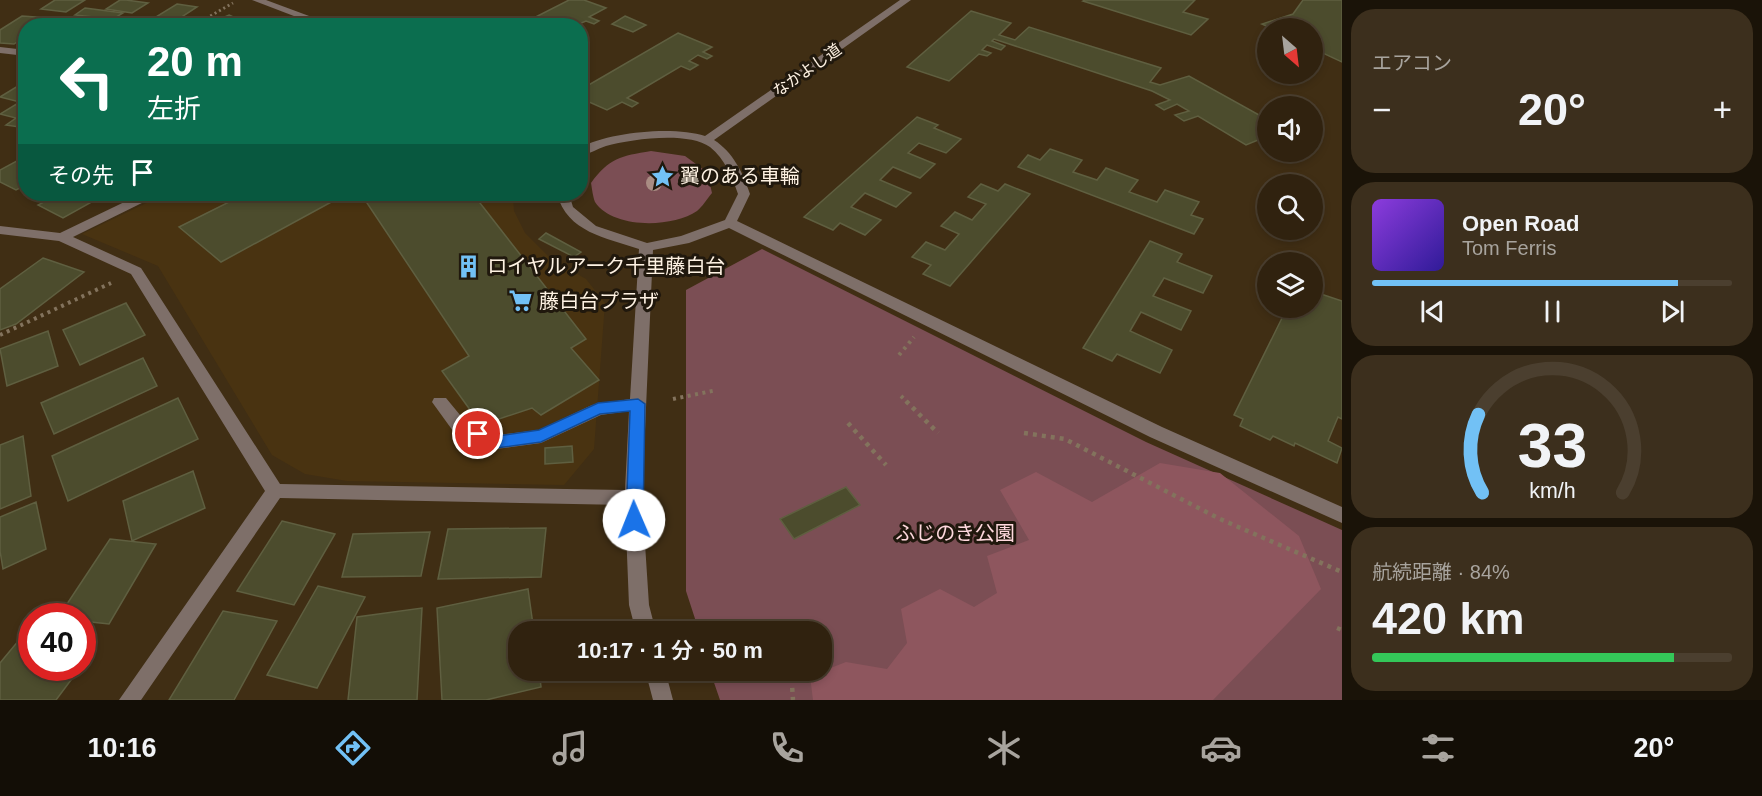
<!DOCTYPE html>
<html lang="ja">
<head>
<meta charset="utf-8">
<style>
	:root { --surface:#30220f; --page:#3c2f1d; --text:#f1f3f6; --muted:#a8a49e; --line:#4b3f2f; --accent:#72c1f5 }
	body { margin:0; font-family:Arial,"Noto Sans JP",sans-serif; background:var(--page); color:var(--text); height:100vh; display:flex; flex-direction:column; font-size:22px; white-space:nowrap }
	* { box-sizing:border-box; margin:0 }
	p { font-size:20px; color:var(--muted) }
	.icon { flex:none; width:33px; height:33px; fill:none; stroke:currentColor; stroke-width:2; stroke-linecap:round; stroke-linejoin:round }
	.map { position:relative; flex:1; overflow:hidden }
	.side { display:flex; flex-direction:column; gap:9px; padding:9px; background:#1a1308; width:420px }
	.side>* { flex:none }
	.banner { position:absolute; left:18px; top:18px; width:570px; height:183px; border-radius:24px; box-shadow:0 3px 9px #0003,0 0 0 2px var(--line); background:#0b6e4f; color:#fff; overflow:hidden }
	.needle { width:39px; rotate:152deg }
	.tools { position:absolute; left:1257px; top:18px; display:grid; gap:12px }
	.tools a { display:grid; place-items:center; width:66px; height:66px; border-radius:50%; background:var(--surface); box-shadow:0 3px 9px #0003,0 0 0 2px var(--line); font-size:30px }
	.speed { position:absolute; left:18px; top:603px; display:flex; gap:12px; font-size:30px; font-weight:700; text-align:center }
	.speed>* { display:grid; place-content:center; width:78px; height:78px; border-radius:50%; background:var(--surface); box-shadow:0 3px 9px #0003,0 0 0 2px var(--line); line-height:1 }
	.speed .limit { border:9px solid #d22; background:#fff; color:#111 }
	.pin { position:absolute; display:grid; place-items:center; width:51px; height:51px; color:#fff; margin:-26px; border:3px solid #fff; border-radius:50%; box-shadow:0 2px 6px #0007 }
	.me { position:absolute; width:66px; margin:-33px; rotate:359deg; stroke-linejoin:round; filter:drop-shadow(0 0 4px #0008) }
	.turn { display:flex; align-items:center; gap:21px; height:126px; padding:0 30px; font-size:27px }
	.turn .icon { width:78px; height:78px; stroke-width:2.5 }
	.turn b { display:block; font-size:42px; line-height:51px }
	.then { display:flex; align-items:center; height:57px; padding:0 30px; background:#0003; gap:12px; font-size:22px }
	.big { font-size:45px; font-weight:600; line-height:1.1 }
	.side .tile { flex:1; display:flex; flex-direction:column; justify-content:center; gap:9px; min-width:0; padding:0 21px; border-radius:24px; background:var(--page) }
	.side .dial { align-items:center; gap:0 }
	.dial svg { height:156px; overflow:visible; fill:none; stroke:var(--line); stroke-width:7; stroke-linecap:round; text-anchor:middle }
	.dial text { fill:var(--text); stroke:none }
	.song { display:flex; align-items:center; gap:18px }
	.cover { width:72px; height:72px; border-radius:9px; background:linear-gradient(135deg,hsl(270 70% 55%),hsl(250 70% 35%)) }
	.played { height:6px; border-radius:3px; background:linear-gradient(90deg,var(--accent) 85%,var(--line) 85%) }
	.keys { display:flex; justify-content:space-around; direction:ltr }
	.heat { display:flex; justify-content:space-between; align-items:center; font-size:33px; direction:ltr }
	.charge { height:9px; border-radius:4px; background:linear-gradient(90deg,#34c759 84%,var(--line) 0) }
	.trip { position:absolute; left:508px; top:621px; width:324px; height:60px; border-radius:24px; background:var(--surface); box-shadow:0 3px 9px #0003,0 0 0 2px var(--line); font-weight:600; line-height:60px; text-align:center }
	.tab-bar { display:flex; height:96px; justify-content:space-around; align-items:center; background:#130e06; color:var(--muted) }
	.tab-bar .icon { width:42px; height:42px }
	.tab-bar .on { color:var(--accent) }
	.tab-bar b { font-size:27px; color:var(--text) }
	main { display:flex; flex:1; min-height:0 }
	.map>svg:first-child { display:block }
	.built { fill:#493311 }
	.green { fill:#7b4e54 }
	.forest { fill:#8e565e }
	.building { fill:#4c4c2d; stroke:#5f5f40; stroke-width:1.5 }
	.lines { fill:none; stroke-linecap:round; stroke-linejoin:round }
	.path-far2 { stroke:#83735d; stroke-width:3; stroke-dasharray:2 3; stroke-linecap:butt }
	.path-far1 { stroke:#83735d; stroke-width:4; stroke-dasharray:3 4.5; stroke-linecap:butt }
	.path { stroke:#83735d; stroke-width:4.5; stroke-dasharray:4 5; stroke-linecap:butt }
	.minor { fill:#7e6f69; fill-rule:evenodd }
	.tree { fill:#a98c83 }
	.route { fill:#1a73e8; stroke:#114b97; stroke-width:1.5 }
	.labels { text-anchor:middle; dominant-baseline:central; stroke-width:6; stroke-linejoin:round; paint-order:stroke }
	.far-street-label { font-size:16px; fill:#fef2e3; stroke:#20180d }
	.poi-label { font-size:20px; fill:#fef2e3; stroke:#20180d; text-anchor:start }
	.park-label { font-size:20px; fill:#ffd9de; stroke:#20180d }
</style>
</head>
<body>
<main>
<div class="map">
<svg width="1342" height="700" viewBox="0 0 1342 700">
	<rect width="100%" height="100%" fill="#402e14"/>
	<path class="built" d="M165,194H513L514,211L525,233L551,259L586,279L605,303L594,449L564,485L347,481L305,474L272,455L158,266L82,234Z"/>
	<g class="green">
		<path d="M651,151L685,156L707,172L712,193C707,199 702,207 697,211C672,228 613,229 595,202C593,197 592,189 591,183C609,158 621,156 651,151Z"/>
		<path d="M762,249L1146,442L1342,530V700H720L710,671L822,670V632L699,631L686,591V290Z"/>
	</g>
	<path class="forest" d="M1160,463L1220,473L1299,536L1321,589L1213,700H813L810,676L846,662L887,669L907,643L901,609L940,589L974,607L997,593L987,556L1029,540L1000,490L1036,472L1092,502Z"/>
	<g class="building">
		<path d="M55,0H85L66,12L41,9Z"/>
		<path d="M120,0H126L148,3L132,13L106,9Z"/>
		<path d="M569,0H584L606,8L589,17L599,21L594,24L586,21L574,26H518Z"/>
		<path d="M1085,0H1195L1183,12L1208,19L1191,35L1083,1Z"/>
		<path d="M1303,0H1342V62L1312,48V28H1271L1262,24L1293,14Z"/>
		<path d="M177,4L197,7L168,26L146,23Z"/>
		<path d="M85,8L123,13L113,19L75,15Z"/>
		<path d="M971,11L1011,23L999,35L1015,40L1029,27L1161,68L1150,82L1160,85L1189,76L1268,120V136L1246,145L1198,116L1184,121L1175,115L1189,111L1177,104L1164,110L1156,105L1170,100L1152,91L994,39L992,41L1005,46L1001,50L987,45L982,50L991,53L987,56L979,54L949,81L907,67Z"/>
		<path d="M229,15L250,25L204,26Z"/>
		<path d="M22,16L51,18L41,26H26V36L14,44L0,43V30Z"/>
		<path d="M625,16L646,25L633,32L612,24Z"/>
		<path d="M678,33L712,47L703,52L712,56L707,59L698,55L689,61L698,65L690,70L681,66L627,98L638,103L632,107L622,102L607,110L580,98V90Z"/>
		<path d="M26,81V128L6,125L16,118L0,114L20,102L0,97Z"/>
		<path d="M917,117L938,125L934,128L961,139L946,153L919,143L908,153L935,164L920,178L893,167L880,180L911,193L896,207L865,193L851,207L881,220L865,235L840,223L833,230L804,217Z"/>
		<path d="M1050,149L1082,160L1073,172L1097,180L1106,168L1138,180L1129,192L1157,202L1165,190L1199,202L1191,215L1203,219L1194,234L1018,167L1028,155L1040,160Z"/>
		<path d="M26,156V185L16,190L0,182V170Z"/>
		<path d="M981,184L998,191L1005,184L1030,194L950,286L923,274L931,265L912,257L926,242L945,250L959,234L941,226L955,212L972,220L986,204L968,197Z"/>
		<path d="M59,194H106L63,218L38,205Z"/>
		<path d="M245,194H346L221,262L179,227Z"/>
		<path d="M361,194H473L586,339L571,348L599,380L541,415L532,408L481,425L442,371L469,356Z"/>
		<path d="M546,233L581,252L574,257L539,239Z"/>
		<path d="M1150,241L1182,254L1177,262L1212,276L1203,293L1164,278L1153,296L1191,311L1181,330L1141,312L1130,331L1172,350L1160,373L1117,354L1112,361L1083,348Z"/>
		<path d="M43,258L84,272L16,324L0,330V289Z"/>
		<path d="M1312,291L1342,301V419L1338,417L1328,441L1342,448L1337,463L1295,443L1294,446L1273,436L1270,440L1240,426L1243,419L1234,415L1287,308H1312Z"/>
		<path d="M126,303L145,335L80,365L63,330Z"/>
		<path d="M48,331L58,366L7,386L0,349Z"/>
		<path d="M143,358L157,386L54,434L41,403Z"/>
		<path d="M178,398L198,439L68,501L52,456Z"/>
		<path d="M23,436L31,496L0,509V445Z"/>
		<path d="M572,446L573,462L545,464V448Z"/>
		<path d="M193,471L205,508L132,541L123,501Z"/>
		<path d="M846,487L860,505L794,539L780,519Z"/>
		<path d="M36,502L46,549L3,569L0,551V517Z"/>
		<path d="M282,521L335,534L294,605L237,591Z"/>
		<path d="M546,528L541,577L438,579L448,529Z"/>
		<path d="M430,532L421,576L342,577L353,534Z"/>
		<path d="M110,539L156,544L109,624L82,621V616H59Z"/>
		<path d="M318,586L365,597L317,688L267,675Z"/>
		<path d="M528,589L534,632H519V670H539L541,687L486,700H442L437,608Z"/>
		<path d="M422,608L417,700H348L357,617Z"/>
		<path d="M223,611L277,621L234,700H169Z"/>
		<path d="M19,640L32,644V668H80L56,700H0V663Z"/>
	</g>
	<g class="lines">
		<path class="path-far2" d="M193,26L233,3"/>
		<g class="path-far1">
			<path d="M0,335L111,283"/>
			<path d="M899,355L914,337"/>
			<path d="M901,396L908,403"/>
			<path d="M673,399L717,390"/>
		</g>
		<g class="path">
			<path d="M906,401L938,433"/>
			<path d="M848,423L886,465"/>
			<path d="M1024,433L1065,439L1220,519L1342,572"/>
			<path d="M1337,628L1342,630"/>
			<path d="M791,670L793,700"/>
		</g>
		<g class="minor">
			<path d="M252,0H266L336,26H320Z"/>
			<path d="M900,0H911L714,140C733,152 743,173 750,194L737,221L1162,427L1342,507V523L1150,437L729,228L689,243L653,250L642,498L649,605L656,632H636L629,605L625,505L280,498L141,700H119L265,491L131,274L59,241L0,234V226L60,233L141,194H156L154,197L73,237L141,268L280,484L625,490L629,411L601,415L541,443L496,449L453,431L432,402L434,398H446L465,421L497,435L539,430L592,405L630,399L639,249C606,238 567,232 557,194H569L573,207L596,226L647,243L681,236L725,220L738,194C732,177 725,159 710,147C688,131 631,139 606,146C597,149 589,154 580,156V148C609,132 673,126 705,136Z"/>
			<path d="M0,47L26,50V56L0,53Z"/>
			<path d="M645,670H665L673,700H653Z"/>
		</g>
	</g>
	<circle class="tree" cx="654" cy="183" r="8"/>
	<path class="route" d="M638,399L645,404L643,520L640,525H629L626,520L630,411L600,414L541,442L496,448L472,438L470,434L478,428L497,436L539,430L598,403Z"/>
	<defs>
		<symbol id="sight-bare" viewBox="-9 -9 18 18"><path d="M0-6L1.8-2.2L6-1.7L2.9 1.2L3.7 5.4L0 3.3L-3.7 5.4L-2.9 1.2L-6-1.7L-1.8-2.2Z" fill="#72c1f5" stroke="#20180d" stroke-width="2.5" paint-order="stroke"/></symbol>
		<symbol id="building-bare" viewBox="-9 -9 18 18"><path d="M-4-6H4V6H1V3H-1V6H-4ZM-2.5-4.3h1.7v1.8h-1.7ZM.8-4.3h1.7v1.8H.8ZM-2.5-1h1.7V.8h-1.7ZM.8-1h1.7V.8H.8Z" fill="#72c1f5" stroke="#20180d" stroke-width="2.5" paint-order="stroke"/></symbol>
		<symbol id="supermarket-bare" viewBox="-9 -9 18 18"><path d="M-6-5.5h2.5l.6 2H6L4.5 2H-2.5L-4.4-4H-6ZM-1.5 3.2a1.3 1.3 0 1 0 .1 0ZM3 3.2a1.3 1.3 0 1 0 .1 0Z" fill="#72c1f5" stroke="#20180d" stroke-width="2.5" paint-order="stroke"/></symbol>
	</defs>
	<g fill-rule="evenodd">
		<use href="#sight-bare" x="646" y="160" width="33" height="33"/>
		<use href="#building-bare" x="452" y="250" width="33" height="33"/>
		<use href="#supermarket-bare" x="504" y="284" width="33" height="33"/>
	</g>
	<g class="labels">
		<g class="far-street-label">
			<text transform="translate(807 70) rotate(-35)">なかよし道</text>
		</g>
		<g class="poi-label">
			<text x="680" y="176">翼のある車輪</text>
			<text x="487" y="266">ロイヤルアーク千里藤白台</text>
			<text x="539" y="301">藤白台プラザ</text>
		</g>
		<g class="park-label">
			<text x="955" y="533">ふじのき公園</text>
		</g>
	</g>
</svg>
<div class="tools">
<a><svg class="needle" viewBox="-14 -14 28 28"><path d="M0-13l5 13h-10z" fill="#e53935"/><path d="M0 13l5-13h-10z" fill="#a8a49e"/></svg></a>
<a><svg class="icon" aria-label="sound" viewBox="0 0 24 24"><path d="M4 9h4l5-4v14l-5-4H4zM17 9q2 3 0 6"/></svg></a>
<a><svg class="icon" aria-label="search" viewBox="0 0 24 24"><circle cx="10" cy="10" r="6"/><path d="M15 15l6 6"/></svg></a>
<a><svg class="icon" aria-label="layers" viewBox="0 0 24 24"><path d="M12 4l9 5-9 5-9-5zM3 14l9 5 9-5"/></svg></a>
</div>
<div class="speed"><div class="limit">40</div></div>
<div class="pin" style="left:478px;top:434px;background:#d93025"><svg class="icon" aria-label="arrive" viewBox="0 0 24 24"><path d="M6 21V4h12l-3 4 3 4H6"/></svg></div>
<svg class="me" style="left:634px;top:520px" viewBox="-20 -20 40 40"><circle r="19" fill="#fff"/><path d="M0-13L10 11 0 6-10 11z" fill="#1a73e8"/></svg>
<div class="trip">10:17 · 1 分 · 50 m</div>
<div class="banner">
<div class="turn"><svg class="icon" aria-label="left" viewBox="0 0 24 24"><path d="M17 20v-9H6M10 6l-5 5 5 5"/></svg><div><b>20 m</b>左折</div></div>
<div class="then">その先<svg class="icon" aria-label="arrive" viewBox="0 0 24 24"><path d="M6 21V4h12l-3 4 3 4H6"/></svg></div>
</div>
</div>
<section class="side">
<div class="tile"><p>エアコン</p>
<div class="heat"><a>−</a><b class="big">20°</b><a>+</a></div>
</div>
<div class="tile">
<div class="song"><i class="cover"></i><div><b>Open Road</b><p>Tom Ferris</p></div></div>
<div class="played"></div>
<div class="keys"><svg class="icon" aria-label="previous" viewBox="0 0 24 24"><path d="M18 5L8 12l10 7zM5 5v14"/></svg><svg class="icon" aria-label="pause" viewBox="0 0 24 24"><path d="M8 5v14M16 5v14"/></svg><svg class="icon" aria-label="next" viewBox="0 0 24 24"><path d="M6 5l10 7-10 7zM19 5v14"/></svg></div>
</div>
<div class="tile dial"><svg viewBox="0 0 100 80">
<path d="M14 69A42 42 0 1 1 86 69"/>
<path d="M14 69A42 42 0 0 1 12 29" stroke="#72c1f5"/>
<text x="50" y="56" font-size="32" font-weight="700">33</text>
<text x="50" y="72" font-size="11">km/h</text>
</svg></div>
<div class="tile"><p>航続距離 · 84%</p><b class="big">420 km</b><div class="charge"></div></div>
</section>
</main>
<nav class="tab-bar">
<b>10:16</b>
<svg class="icon on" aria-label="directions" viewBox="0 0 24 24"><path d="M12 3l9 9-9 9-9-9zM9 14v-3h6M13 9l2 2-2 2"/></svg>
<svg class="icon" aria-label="music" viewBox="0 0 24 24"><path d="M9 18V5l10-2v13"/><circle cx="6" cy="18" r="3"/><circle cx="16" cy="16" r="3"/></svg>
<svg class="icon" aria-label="phone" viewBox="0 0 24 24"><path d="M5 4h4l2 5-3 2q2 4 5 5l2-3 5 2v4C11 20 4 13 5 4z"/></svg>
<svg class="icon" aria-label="climate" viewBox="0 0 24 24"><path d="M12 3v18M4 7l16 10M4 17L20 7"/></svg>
<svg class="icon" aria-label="car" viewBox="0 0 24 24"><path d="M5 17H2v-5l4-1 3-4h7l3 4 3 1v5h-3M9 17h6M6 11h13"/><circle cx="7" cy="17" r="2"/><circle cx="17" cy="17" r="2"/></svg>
<svg class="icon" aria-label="filters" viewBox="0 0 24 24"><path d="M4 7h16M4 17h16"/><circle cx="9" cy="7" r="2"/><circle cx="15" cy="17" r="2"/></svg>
<b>20°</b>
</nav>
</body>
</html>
